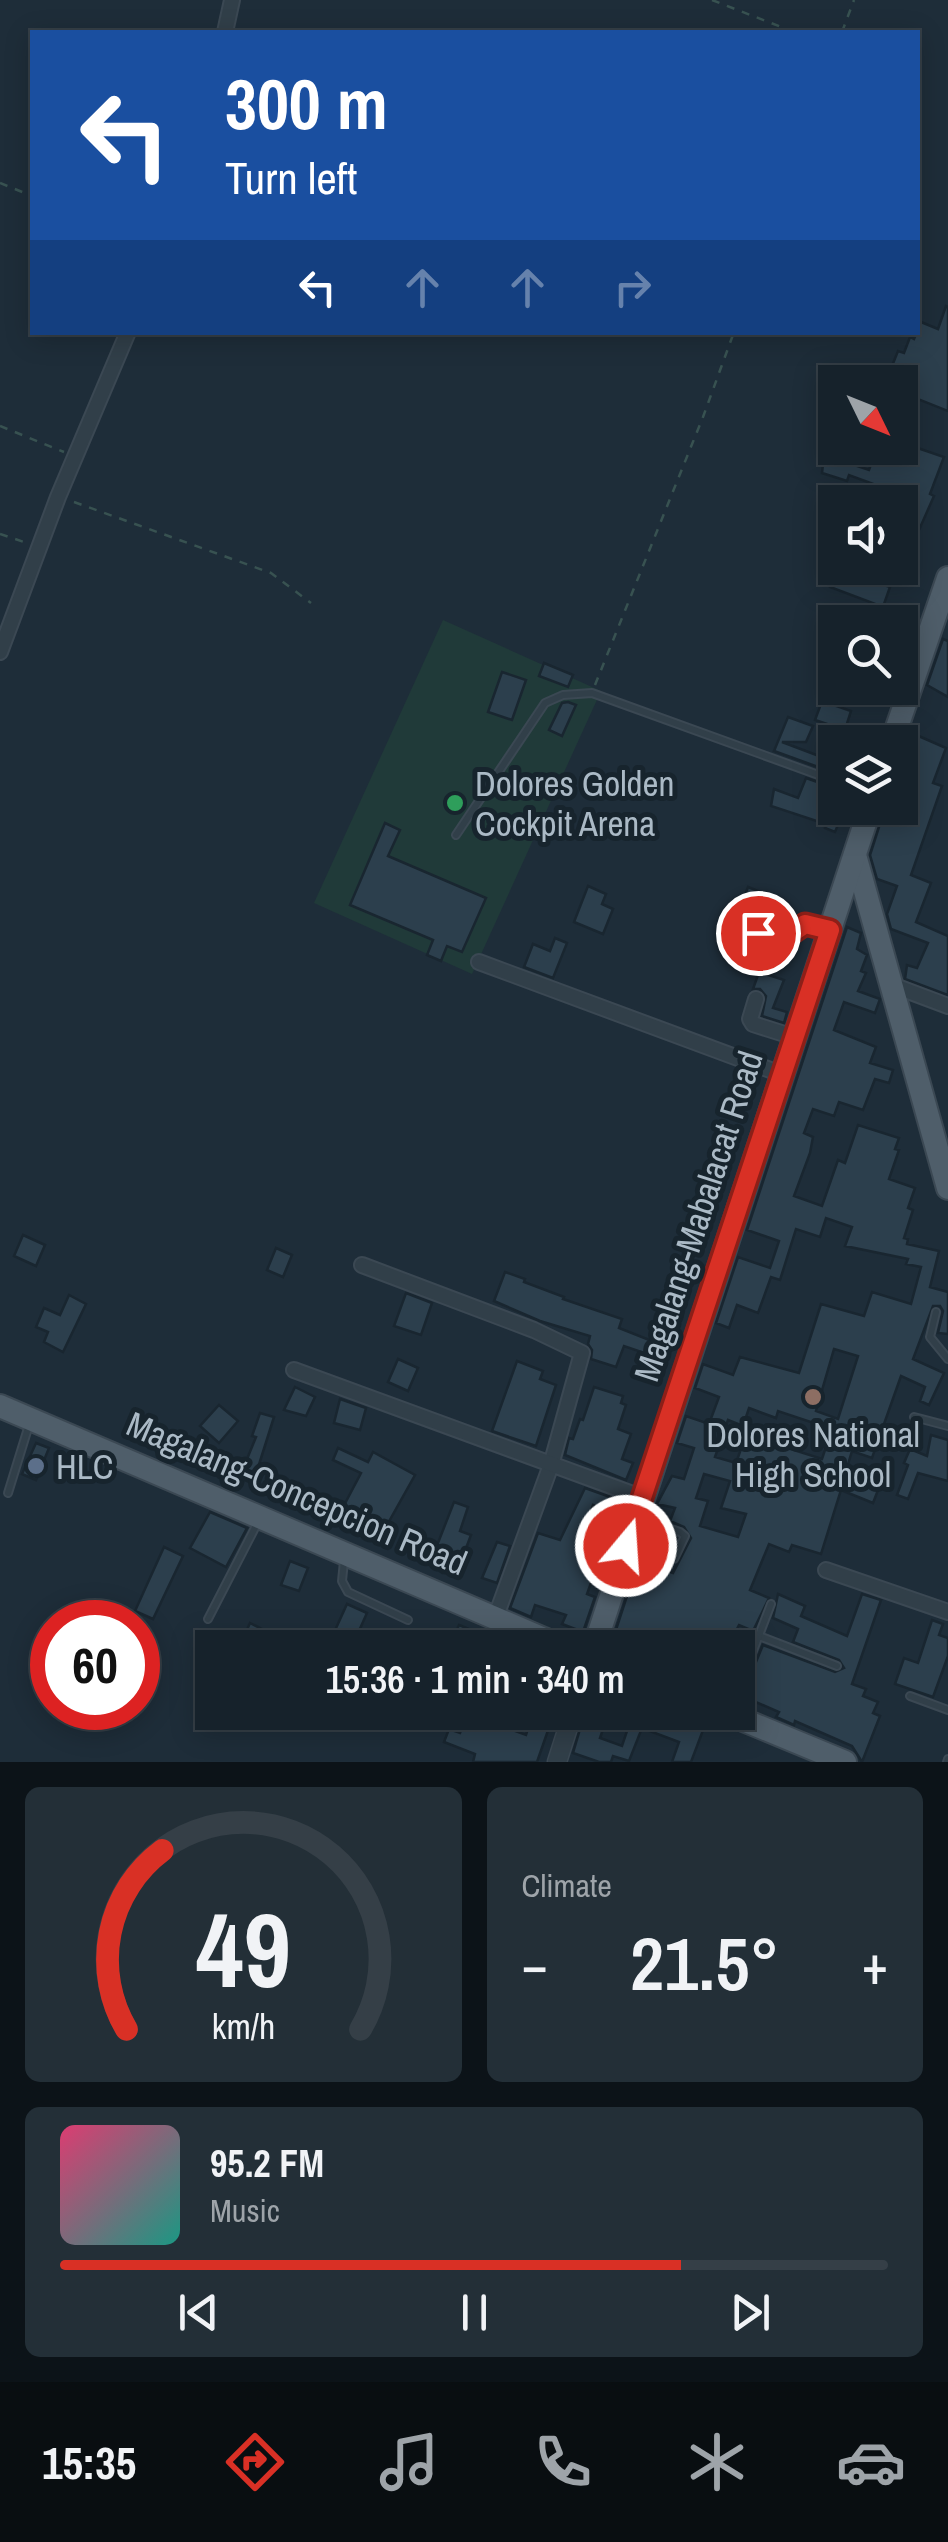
<!DOCTYPE html>
<html lang="en">
<head>
<meta charset="utf-8">
<style>
	:root { --surface:#16222b; --page:#232f37; --text:#f1f3f6; --muted:#9ea4a9; --line:#353f47; --accent:#d93025 }
	body { margin:0; font-family:"Archivo Narrow",sans-serif; background:var(--page); color:var(--text); height:100vh; display:flex; flex-direction:column; font-size:38px; white-space:nowrap }
	* { box-sizing:border-box; margin:0 }
	p { font-size:32px; color:var(--muted) }
	.icon { flex:none; width:55px; height:55px; fill:none; stroke:currentColor; stroke-width:2; stroke-linecap:round; stroke-linejoin:round }
	.map { position:relative; height:1762px; overflow:hidden }
	.drawer { display:flex; flex-direction:column; gap:25px; padding:25px; background:#0c1318; flex:1 }
	.drawer>* { flex:none }
	.hud { position:absolute; left:30px; top:30px; width:890px; height:305px; border-radius:0px; box-shadow:0 5px 25px #0003,0 0 0 2px var(--line); background:#1a4fa0; color:#fff; overflow:hidden }
	.needle { width:65px; rotate:133deg }
	.controls { position:absolute; left:818px; top:365px; display:grid; gap:20px }
	.controls a { display:grid; place-items:center; width:100px; height:100px; border-radius:0px; background:var(--surface); box-shadow:0 5px 25px #0003,0 0 0 2px var(--line); font-size:50px }
	.speed { position:absolute; left:30px; top:1600px; display:flex; gap:20px; font-size:50px; font-weight:700; text-align:center }
	.speed>* { display:grid; place-content:center; width:130px; height:130px; border-radius:50%; background:var(--surface); box-shadow:0 5px 25px #0003,0 0 0 2px var(--line); line-height:1 }
	.speed .limit { border:15px solid #d22; background:#fff; color:#111 }
	.pin { position:absolute; display:grid; place-items:center; width:85px; height:85px; color:#fff; margin:-42px; border:5px solid #fff; border-radius:50%; box-shadow:0 2px 10px #0007 }
	.me { position:absolute; width:110px; margin:-55px; rotate:18deg; stroke-linejoin:round; filter:drop-shadow(0 0 8px #0008) }
	.turn { display:flex; align-items:center; gap:35px; height:210px; padding:0 30px; font-size:45px }
	.turn .icon { width:130px; height:130px; stroke-width:2.5 }
	.turn b { display:block; font-size:70px; line-height:85px }
	.lanes { display:flex; align-items:center; height:95px; padding:0 30px; background:#0003; justify-content:center; gap:50px; direction:ltr }
	.lanes .off { opacity:.35 }
	.big { font-size:75px; font-weight:600; line-height:1.1 }
	.drawer .widget { flex:1; display:flex; flex-direction:column; justify-content:center; gap:15px; min-width:0; padding:0 35px; border-radius:15px; background:var(--page) }
	.drawer .dial { align-items:center; gap:0 }
	.dial svg { height:260px; overflow:visible; fill:none; stroke:var(--line); stroke-width:7; stroke-linecap:round; text-anchor:middle }
	.dial text { fill:var(--text); stroke:none }
	.song { display:flex; align-items:center; gap:30px }
	.cover { width:120px; height:120px; border-radius:15px; background:linear-gradient(135deg,hsl(340 70% 55%),hsl(170 70% 35%)) }
	.played { height:10px; border-radius:5px; background:linear-gradient(90deg,var(--accent) 75%,var(--line) 75%) }
	.keys { display:flex; justify-content:space-around; direction:ltr }
	.heat { display:flex; justify-content:space-between; align-items:center; font-size:55px; direction:ltr }
	.drawer .tiles { flex:1; display:grid; gap:25px; grid-template-columns:1fr 1fr }
	.widget:last-child { grid-column:span 2 }
	.trip { position:absolute; left:195px; top:1630px; width:560px; height:100px; border-radius:0px; background:var(--surface); box-shadow:0 5px 25px #0003,0 0 0 2px var(--line); font-weight:600; line-height:100px; text-align:center }
	.menu { display:flex; height:160px; justify-content:space-around; align-items:center; background:#090e11; color:var(--muted) }
	.menu .icon { width:70px; height:70px }
	.menu .selected { color:var(--accent) }
	.menu b { font-size:45px; color:var(--text) }
	.map>svg:first-child { display:block }
	.green { fill:#203a39 }
	.building { fill:#2c3f4d; stroke:#192630; stroke-width:2.5; fill-rule:evenodd }
	.lines { fill:none; stroke-linecap:round; stroke-linejoin:round }
	.service-casing { stroke:#3b4853; stroke-width:10 }
	.minor-casing { stroke:#3b4853; stroke-width:18 }
	.tertiary-casing { stroke:#3b4853; stroke-width:21 }
	.primary-casing { stroke:#3b4853; stroke-width:26 }
	.path { stroke:#385251; stroke-width:2.5; stroke-dasharray:8 8; stroke-linecap:butt }
	.service { stroke:#313f49; stroke-width:6 }
	.minor { stroke:#313f49; stroke-width:14 }
	.tertiary { stroke:#313f49; stroke-width:18 }
	.primary { stroke:#4f5e6a; stroke-width:22 }
	.route-casing { stroke:#8d1f18; stroke-width:25 }
	.route { stroke:#d93025; stroke-width:18 }
	.leisure-dot { fill:#2e9e5b; stroke:#17242d; stroke-width:4 }
	.education-dot { fill:#8d6e63; stroke:#17242d; stroke-width:4 }
	.service-dot { fill:#5c6f8a; stroke:#17242d; stroke-width:4 }
	.labels { text-anchor:middle; dominant-baseline:central; stroke-width:10; stroke-linejoin:round; paint-order:stroke }
	.poi-label { font-size:35px; fill:#abbac6; stroke:#17242d; text-anchor:start }
	.street-label { font-size:35px; fill:#abbac6; stroke:#17242d }
</style>
</head>
<body>
<div class="map">
<svg width="948" height="1762" viewBox="0 0 948 1762">
	<rect width="100%" height="100%" fill="#1e2d39"/>
	<path class="green" d="M443,620L601,691L472,974L314,903Z"/>
	<g class="building">
		<path d="M946,306L948,307V411L900,392V382H896L900,369L892,366L898,351L904,353L910,337L914,339L921,322L938,329Z"/>
		<path d="M900,442L944,457L930,494L934,496L919,530L900,523V502H869L876,485L849,475L847,481L822,473L824,455L869,470L877,448H900Z"/>
		<path d="M835,568H859L878,574L875,582L890,587L883,607L830,587Z"/>
		<path d="M943,639L948,641V697L927,685Z"/>
		<path d="M544,663L573,675L568,687L539,676Z"/>
		<path d="M502,672L526,680L512,720L488,712Z"/>
		<path d="M822,701L851,711L845,730L815,720Z"/>
		<path d="M568,702L576,705L562,736L549,730L562,703Z"/>
		<path d="M788,717L813,726L806,742H782L835,762L832,772L774,751Z"/>
		<path d="M914,734L946,748L933,783L942,786L911,875L931,883L916,922L948,936V995L905,979L907,965L917,968L928,943L891,929L887,914L897,886L877,879L870,855L885,808H900V754L906,755Z"/>
		<path d="M806,778L826,785L823,792L835,797V808H845L835,832L825,828L826,824L771,806L774,789L798,798Z"/>
		<path d="M385,823L400,830L388,856L486,898L462,952L447,946L441,961L427,955L433,940L350,905Z"/>
		<path d="M588,886L606,894L602,904L613,909L603,934L574,922Z"/>
		<path d="M748,887L788,903L780,921L741,906Z"/>
		<path d="M847,927L861,933L857,949L867,955L861,971L866,973L858,991L880,999L875,1013L844,1002L834,1030L876,1047L870,1063L893,1070L889,1083L875,1079L863,1110L839,1102L834,1116L813,1109L804,1133L813,1137L810,1153L794,1196L822,1206L838,1160L845,1163L858,1125L899,1138L895,1149L899,1150L889,1179L915,1188L908,1208L913,1210L904,1238L908,1239L907,1244L939,1251L930,1287L948,1292V1334L938,1333L943,1311L940,1306H933L913,1359L944,1373L929,1405L920,1401L925,1387L901,1376L872,1458L852,1451L846,1471L880,1485L873,1503L841,1490L821,1554L792,1545L789,1552L769,1544L750,1590L769,1598L753,1631L739,1625L727,1648L611,1645L638,1562L673,1573L691,1538L684,1527L670,1521L675,1508L657,1504L672,1476L684,1479L694,1448L677,1443L686,1416L709,1424L719,1397L695,1388L703,1364L733,1375L740,1357L799,1373L821,1304L864,1316L872,1292L911,1304L921,1267L906,1264L908,1259L845,1246L852,1227L826,1218L820,1237L796,1229L780,1280L771,1277L758,1313L737,1305L729,1328L716,1323L738,1257L770,1268L779,1241L747,1230ZM834,1349L858,1356L838,1419L816,1411ZM749,1408L776,1418L778,1411L832,1429L822,1459L746,1435L736,1463L715,1457L728,1420L743,1426ZM704,1474L730,1481L721,1508L746,1514L738,1537L700,1526L708,1501L696,1498Z"/>
		<path d="M555,938L567,943L553,978L524,967L533,944L550,951Z"/>
		<path d="M759,972L784,980L773,1008L787,1012L784,1023L762,1016L766,996L760,989H753Z"/>
		<path d="M23,1235L45,1245L36,1266L14,1256Z"/>
		<path d="M276,1248L292,1255L283,1277L267,1270Z"/>
		<path d="M505,1272L525,1279L524,1282L564,1297L563,1299L622,1319L619,1328L657,1343L653,1356L624,1346L616,1367L591,1359L592,1350L588,1344L590,1336L540,1321L494,1301Z"/>
		<path d="M406,1293L432,1303L421,1335L394,1326Z"/>
		<path d="M69,1295L86,1304L63,1352L44,1342L48,1332L36,1327L44,1308L60,1315Z"/>
		<path d="M398,1359L418,1368L408,1391L388,1382Z"/>
		<path d="M517,1361L543,1371L540,1379L556,1385L536,1446L492,1431Z"/>
		<path d="M295,1387L315,1397L306,1416L284,1410Z"/>
		<path d="M594,1387L623,1396L621,1403L626,1405L618,1429L631,1434L622,1459L633,1463L626,1480L565,1455L569,1438L573,1439L580,1419L583,1420Z"/>
		<path d="M340,1399L366,1408L360,1430L334,1423Z"/>
		<path d="M219,1405L238,1421L219,1443L200,1426Z"/>
		<path d="M260,1413L274,1417L256,1474L243,1469L256,1437L252,1436Z"/>
		<path d="M931,1435L948,1440V1481L918,1473L908,1499L897,1495L908,1465L904,1463L910,1449L927,1456Z"/>
		<path d="M36,1443L49,1448L36,1480L22,1474Z"/>
		<path d="M338,1448L368,1462L373,1452L415,1475L382,1534L341,1511L361,1473L333,1460Z"/>
		<path d="M585,1488L613,1498L608,1511L593,1505L577,1550L600,1558L587,1594L595,1597L583,1632L562,1624L566,1615L535,1605L531,1617L510,1608L538,1533L560,1540Z"/>
		<path d="M454,1502L468,1507L460,1531L471,1535L462,1559L436,1548Z"/>
		<path d="M210,1512L247,1528L226,1567L190,1548Z"/>
		<path d="M649,1529L676,1538L671,1549L645,1541Z"/>
		<path d="M497,1542L510,1546L497,1583L482,1578Z"/>
		<path d="M164,1547L183,1556L153,1619L135,1611Z"/>
		<path d="M290,1561L308,1568L299,1591L281,1585Z"/>
		<path d="M778,1594L805,1606L801,1616L847,1636L862,1594L881,1600L852,1684L866,1689L863,1696L878,1702L873,1713L880,1716L862,1762L852,1746L795,1721L794,1725L776,1717L779,1712L742,1696L763,1645L835,1672L844,1668L839,1660L793,1642L798,1629L773,1618Z"/>
		<path d="M347,1604L367,1613L359,1631L396,1648H327Z"/>
		<path d="M932,1620L943,1624L939,1635L948,1638V1656L933,1697L895,1684L904,1658L918,1663Z"/>
		<path d="M250,1623L266,1631L259,1648H239Z"/>
		<path d="M459,1625L488,1637L489,1632L526,1648H449Z"/>
		<path d="M585,1712H672L705,1725L691,1762H672L679,1742L642,1728L629,1761L613,1756L611,1762H599L573,1753ZM607,1717L629,1725L622,1746L600,1738Z"/>
		<path d="M533,1713L552,1719L537,1762H473L475,1754L444,1742L449,1729L460,1733L463,1726L472,1722L488,1728L490,1722L526,1735Z"/>
	</g>
	<g class="lines">
		<defs>
			<g id="service">
				<path d="M456,835L545,703L563,695L592,693L835,781"/>
				<path d="M936,1312L930,1337L948,1359"/>
				<path d="M914,1417L948,1426"/>
				<path d="M8,1493L29,1425"/>
				<path d="M632,1547L674,1559L685,1536L680,1532L641,1519"/>
				<path d="M344,1561L342,1581L348,1592L408,1620"/>
				<path d="M208,1619L258,1522"/>
				<path d="M759,1636L837,1666"/>
				<path d="M738,1690L771,1604"/>
				<path d="M910,1696L948,1710"/>
				<path d="M436,1723L462,1719L477,1712"/>
				<path d="M947,1762L948,1759"/>
			</g>
			<g id="minor">
				<path d="M225,32L232,0"/>
				<path d="M0,652L58,497L128,332"/>
				<path d="M758,933L783,940L805,924L830,929"/>
				<path d="M479,962L781,1074"/>
				<path d="M892,985L948,1006"/>
				<path d="M756,999L750,1019L753,1024L794,1037"/>
				<path d="M362,1265L534,1330L582,1353L551,1465L496,1616"/>
				<path d="M294,1370L641,1497"/>
				<path d="M826,1570L948,1612"/>
			</g>
			<path id="tertiary" d="M557,1762L573,1712"/>
			<g id="primary">
				<path d="M892,742L948,578"/>
				<path d="M855,855L948,1188"/>
				<path d="M0,1406L565,1648"/>
				<path d="M594,1648L870,808"/>
				<path d="M724,1712L845,1762"/>
			</g>
		</defs>
		<use href="#service" class="service-casing"/>
		<use href="#minor" class="minor-casing"/>
		<use href="#tertiary" class="tertiary-casing"/>
		<use href="#primary" class="primary-casing"/>
		<g class="path">
			<path d="M712,0L794,32"/>
			<path d="M842,32L854,0"/>
			<path d="M0,183L32,196"/>
			<path d="M0,426L64,452"/>
			<path d="M74,502L271,573L311,603"/>
			<path d="M0,534L24,542"/>
			<path d="M595,685L703,417L734,332"/>
		</g>
		<use href="#service" class="service"/>
		<use href="#minor" class="minor"/>
		<use href="#tertiary" class="tertiary"/>
		<use href="#primary" class="primary"/>
	</g>
	<g class="lines">
		<defs>
			<path id="route" d="M626,1546L830,930L805,924L782,940L758,933"/>
		</defs>
		<use href="#route" class="route-casing"/>
		<use href="#route" class="route"/>
	</g>
	<circle class="leisure-dot" cx="455" cy="803" r="10"/>
	<circle class="education-dot" cx="813" cy="1397" r="10"/>
	<circle class="service-dot" cx="36" cy="1466" r="10"/>
	<g class="labels">
		<g class="poi-label">
			<text x="475" y="783">Dolores Golden<tspan x="475" dy="40">Cockpit Arena</tspan></text>
			<text x="813" y="1434" text-anchor="middle">Dolores National<tspan x="813" dy="40">High School</tspan></text>
			<text x="56" y="1466">HLC</text>
		</g>
		<g class="street-label">
			<text transform="translate(698 1216) rotate(-72)">Magalang-Mabalacat Road</text>
			<text transform="translate(297 1493) rotate(23)">Magalang-Concepcion Road</text>
		</g>
	</g>
</svg>
<div class="controls">
<a><svg class="needle" viewBox="-14 -14 28 28"><path d="M0-13l5 13h-10z" fill="#e53935"/><path d="M0 13l5-13h-10z" fill="#9ea4a9"/></svg></a>
<a><svg class="icon" aria-label="sound" viewBox="0 0 24 24"><path d="M4 9h4l5-4v14l-5-4H4zM17 9q2 3 0 6"/></svg></a>
<a><svg class="icon" aria-label="search" viewBox="0 0 24 24"><circle cx="10" cy="10" r="6"/><path d="M15 15l6 6"/></svg></a>
<a><svg class="icon" aria-label="layers" viewBox="0 0 24 24"><path d="M12 4l9 5-9 5-9-5zM3 14l9 5 9-5"/></svg></a>
</div>
<div class="speed"><div class="limit">60</div></div>
<div class="pin" style="left:758px;top:933px;background:#d93025"><svg class="icon" aria-label="arrive" viewBox="0 0 24 24"><path d="M6 21V4h12l-3 4 3 4H6"/></svg></div>
<svg class="me" style="left:626px;top:1546px" viewBox="-20 -20 40 40"><circle r="17" fill="#d93025" stroke="#fff" stroke-width="3"/><path d="M0-11L8 9 0 5-8 9z" fill="#fff"/></svg>
<div class="trip">15:36 · 1 min · 340 m</div>
<div class="hud">
<div class="turn"><svg class="icon" aria-label="left" viewBox="0 0 24 24"><path d="M17 20v-9H6M10 6l-5 5 5 5"/></svg><div><b>300 m</b>Turn left</div></div>
<div class="lanes"><svg class="icon" aria-label="left" viewBox="0 0 24 24"><path d="M17 20v-9H6M10 6l-5 5 5 5"/></svg><svg class="icon off" aria-label="ahead" viewBox="0 0 24 24"><path d="M12 20V5M6 11l6-6 6 6"/></svg><svg class="icon off" aria-label="ahead" viewBox="0 0 24 24"><path d="M12 20V5M6 11l6-6 6 6"/></svg><svg class="icon off" aria-label="right" viewBox="0 0 24 24"><path d="M7 20v-9h11M14 6l5 5-5 5"/></svg></div>
</div>
</div>
<section class="drawer">
<div class="tiles">
<div class="widget dial"><svg viewBox="0 0 100 80">
<path d="M14 69A42 42 0 1 1 86 69"/>
<path d="M14 69A42 42 0 0 1 25 14" stroke="#d93025"/>
<text x="50" y="56" font-size="32" font-weight="700">49</text>
<text x="50" y="72" font-size="11">km/h</text>
</svg></div>
<div class="widget"><p>Climate</p>
<div class="heat"><a>−</a><b class="big">21.5°</b><a>+</a></div>
</div>
<div class="widget">
<div class="song"><i class="cover"></i><div><b>95.2 FM</b><p>Music</p></div></div>
<div class="played"></div>
<div class="keys"><svg class="icon" aria-label="previous" viewBox="0 0 24 24"><path d="M18 5L8 12l10 7zM5 5v14"/></svg><svg class="icon" aria-label="pause" viewBox="0 0 24 24"><path d="M8 5v14M16 5v14"/></svg><svg class="icon" aria-label="next" viewBox="0 0 24 24"><path d="M6 5l10 7-10 7zM19 5v14"/></svg></div>
</div>
</div>
</section>
<nav class="menu">
<b>15:35</b>
<svg class="icon selected" aria-label="directions" viewBox="0 0 24 24"><path d="M12 3l9 9-9 9-9-9zM9 14v-3h6M13 9l2 2-2 2"/></svg>
<svg class="icon" aria-label="music" viewBox="0 0 24 24"><path d="M9 18V5l10-2v13"/><circle cx="6" cy="18" r="3"/><circle cx="16" cy="16" r="3"/></svg>
<svg class="icon" aria-label="phone" viewBox="0 0 24 24"><path d="M5 4h4l2 5-3 2q2 4 5 5l2-3 5 2v4C11 20 4 13 5 4z"/></svg>
<svg class="icon" aria-label="climate" viewBox="0 0 24 24"><path d="M12 3v18M4 7l16 10M4 17L20 7"/></svg>
<svg class="icon" aria-label="car" viewBox="0 0 24 24"><path d="M5 17H2v-5l4-1 3-4h7l3 4 3 1v5h-3M9 17h6M6 11h13"/><circle cx="7" cy="17" r="2"/><circle cx="17" cy="17" r="2"/></svg>
</nav>
</body>
</html>
